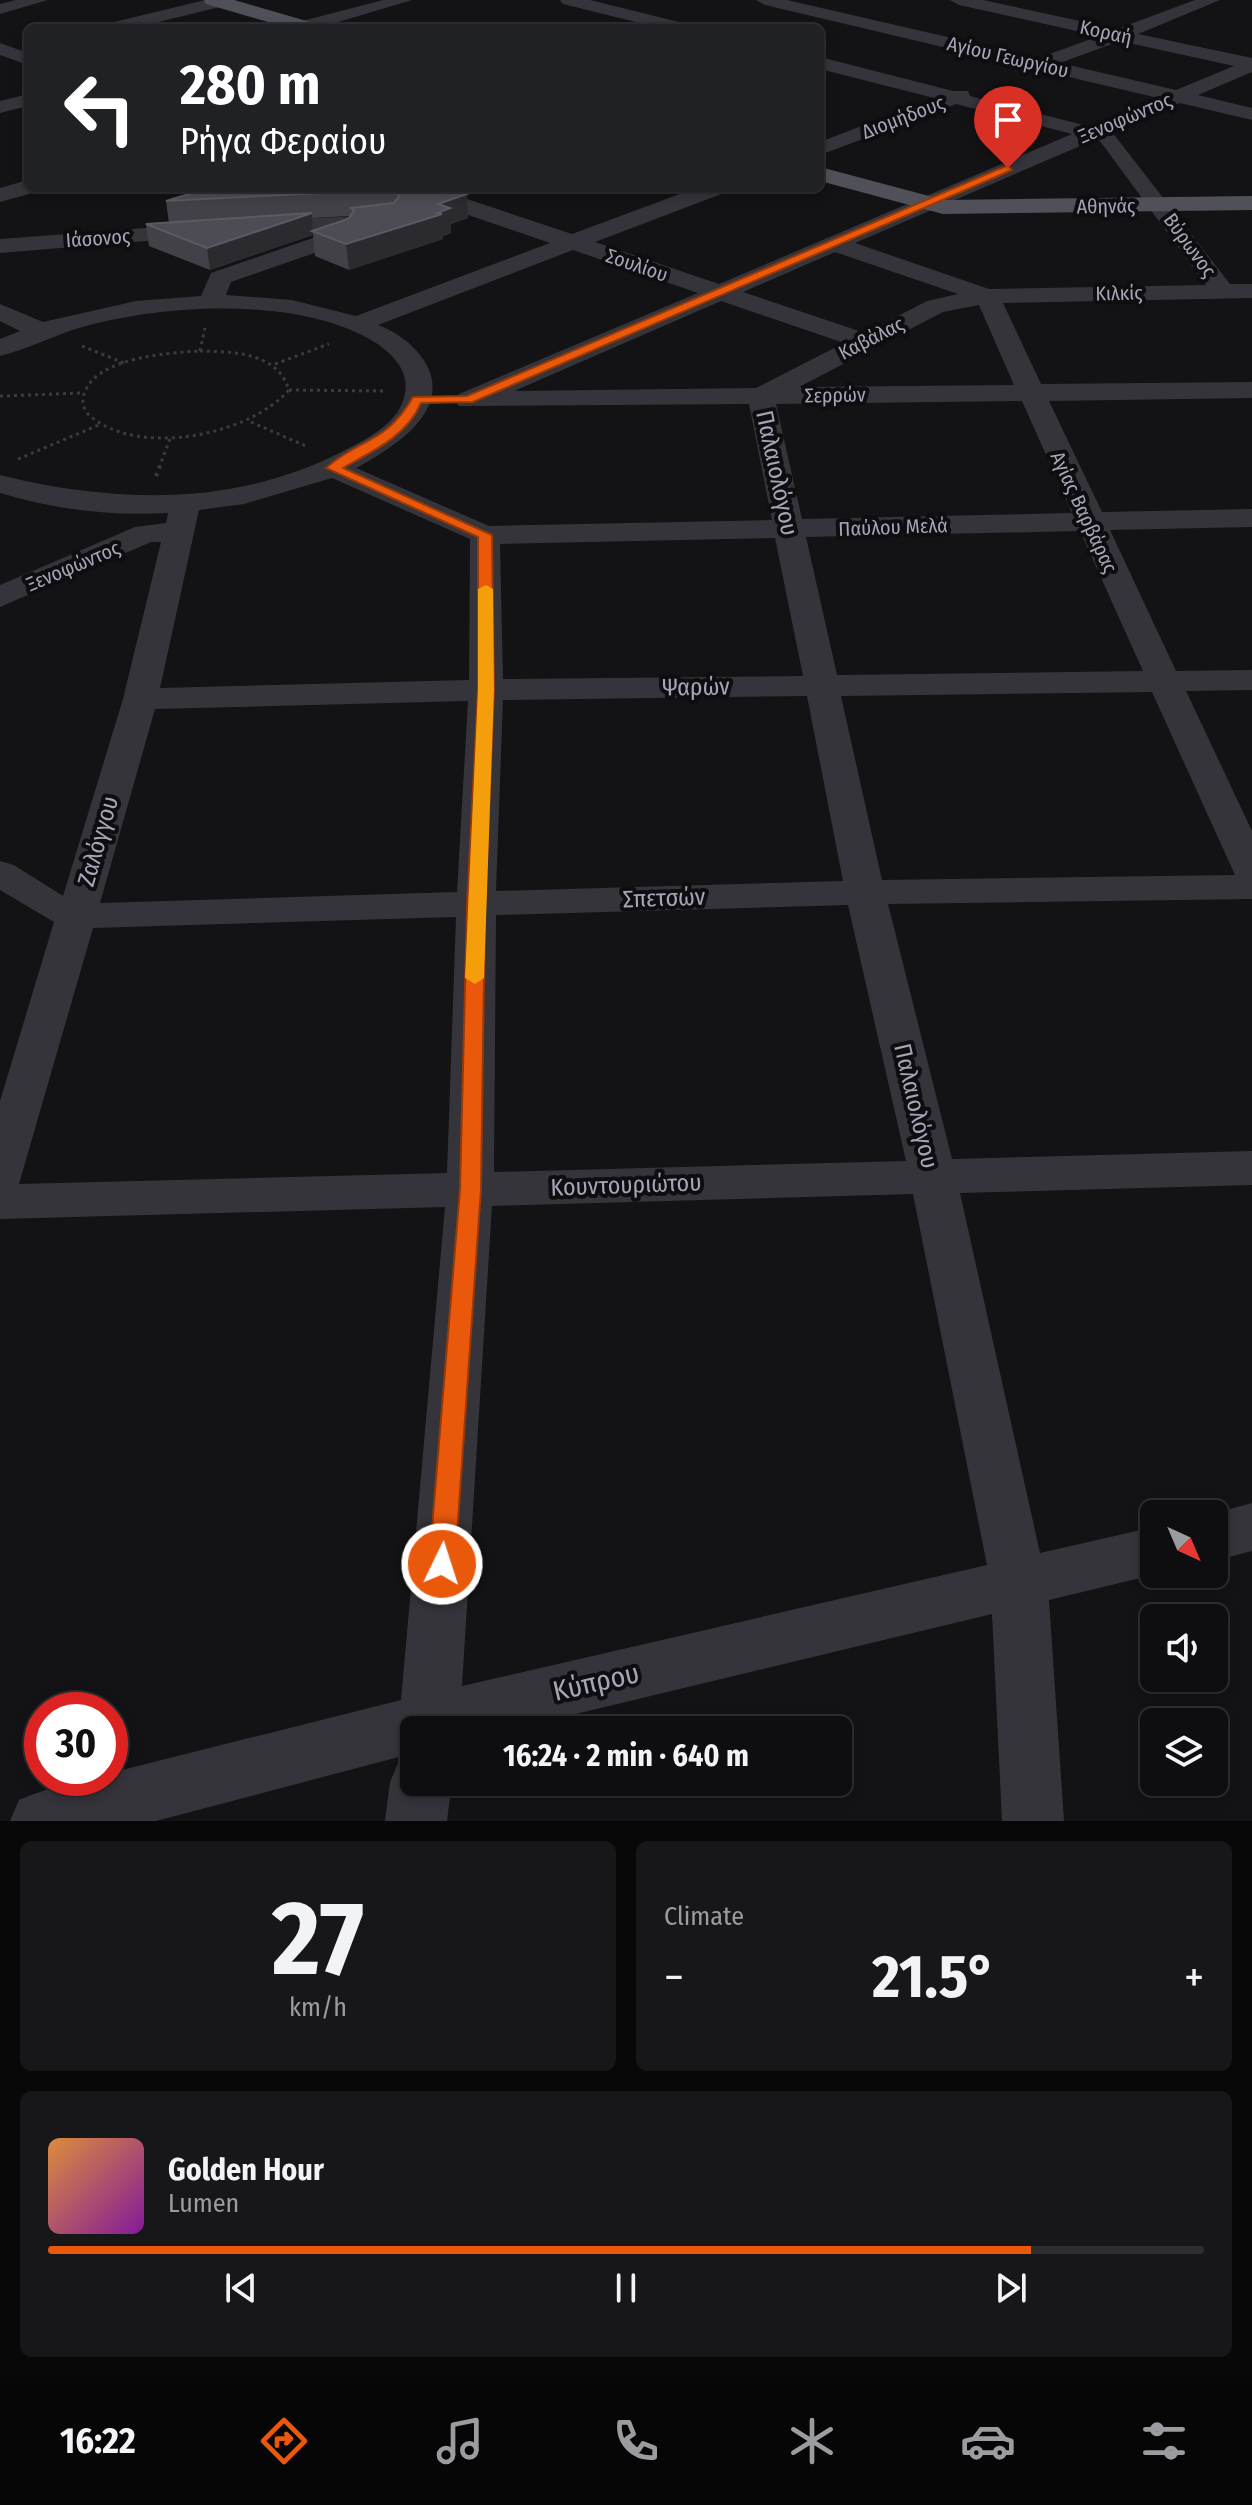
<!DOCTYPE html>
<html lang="en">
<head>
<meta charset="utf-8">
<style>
	:root { --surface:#0e0e10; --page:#171719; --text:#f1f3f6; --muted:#9b9c9f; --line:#2e2e30; --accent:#ea580c }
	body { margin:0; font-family:"Fira Sans Condensed",sans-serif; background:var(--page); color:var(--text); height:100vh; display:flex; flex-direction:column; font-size:30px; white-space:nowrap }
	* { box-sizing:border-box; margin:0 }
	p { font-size:26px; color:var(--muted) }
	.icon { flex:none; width:44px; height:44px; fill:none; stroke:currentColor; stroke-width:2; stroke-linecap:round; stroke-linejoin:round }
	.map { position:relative; height:1821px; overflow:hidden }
	.details { display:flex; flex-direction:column; gap:20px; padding:20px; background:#080809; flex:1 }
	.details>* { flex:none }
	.banner { position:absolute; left:24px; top:24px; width:800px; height:168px; border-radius:12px; box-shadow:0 4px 12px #0003,0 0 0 2px var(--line); background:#202124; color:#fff; overflow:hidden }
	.needle { width:52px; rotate:136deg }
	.controls { position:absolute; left:1140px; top:1500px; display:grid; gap:16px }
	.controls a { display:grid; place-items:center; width:88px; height:88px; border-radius:12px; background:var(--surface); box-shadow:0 4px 12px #0003,0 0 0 2px var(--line); font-size:40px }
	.speed { position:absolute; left:24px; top:1692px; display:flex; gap:16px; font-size:40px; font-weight:700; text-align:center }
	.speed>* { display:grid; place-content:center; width:104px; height:104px; border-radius:50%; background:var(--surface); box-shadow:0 4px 12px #0003,0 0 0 2px var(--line); line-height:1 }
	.speed .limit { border:12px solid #d22; background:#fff; color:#111 }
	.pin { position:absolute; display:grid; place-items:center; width:68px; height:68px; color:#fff; margin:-82px -34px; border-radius:50% 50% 50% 0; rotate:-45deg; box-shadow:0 0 8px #0007 }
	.pin .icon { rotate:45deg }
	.me { position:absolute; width:88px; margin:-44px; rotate:4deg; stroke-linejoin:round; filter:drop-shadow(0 0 6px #0008) }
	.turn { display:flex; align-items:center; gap:28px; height:168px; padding:0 24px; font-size:36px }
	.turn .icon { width:104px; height:104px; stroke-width:2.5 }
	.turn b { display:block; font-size:56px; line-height:68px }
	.big { font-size:60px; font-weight:700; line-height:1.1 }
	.details .card { flex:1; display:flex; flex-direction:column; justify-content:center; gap:12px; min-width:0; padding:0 28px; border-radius:12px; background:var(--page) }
	.details .dial { align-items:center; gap:0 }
	.dial b { font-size:104px; line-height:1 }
	.song { display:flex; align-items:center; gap:24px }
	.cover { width:96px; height:96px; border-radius:12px; background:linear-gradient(135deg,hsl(30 70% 55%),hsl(290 70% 35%)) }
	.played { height:8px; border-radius:4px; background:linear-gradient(90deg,var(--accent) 85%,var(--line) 85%) }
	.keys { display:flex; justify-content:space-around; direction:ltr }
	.heat { display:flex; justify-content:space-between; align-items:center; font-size:44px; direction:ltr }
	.details .tiles { flex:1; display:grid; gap:20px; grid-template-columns:1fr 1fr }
	.card:last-child { grid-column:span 2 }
	.trip { position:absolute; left:400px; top:1716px; width:452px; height:80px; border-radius:12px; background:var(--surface); box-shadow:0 4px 12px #0003,0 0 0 2px var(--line); font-weight:700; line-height:80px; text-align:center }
	.dock { display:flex; height:128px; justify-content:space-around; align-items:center; background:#060606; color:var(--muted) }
	.dock .icon { width:56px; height:56px }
	.dock .selected { color:var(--accent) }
	.dock b { font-size:36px; color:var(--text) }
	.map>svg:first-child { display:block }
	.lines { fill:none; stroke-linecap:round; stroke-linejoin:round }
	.path-far1 { stroke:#3a3a41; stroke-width:3; stroke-dasharray:3 4; stroke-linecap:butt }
	.path { stroke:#3a3a41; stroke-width:4; stroke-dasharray:3 5; stroke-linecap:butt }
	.minor { fill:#34343a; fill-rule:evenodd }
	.major { fill:#505059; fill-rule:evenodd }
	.wall { fill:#424148; fill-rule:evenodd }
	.shaded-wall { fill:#2b2a2f }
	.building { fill:#4d4c54; stroke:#5a5a63; stroke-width:2 }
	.route { fill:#ea580c; stroke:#983908; stroke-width:2 }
	.slow { fill:#f59e0b }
	.labels { text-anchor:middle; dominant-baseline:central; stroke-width:8; stroke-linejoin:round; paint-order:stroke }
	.far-street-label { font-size:20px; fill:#a4a5b6; stroke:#0e0e10 }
	.street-label { font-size:24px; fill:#a4a5b6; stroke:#0e0e10 }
	.near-street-label { font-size:28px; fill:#a4a5b6; stroke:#0e0e10 }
</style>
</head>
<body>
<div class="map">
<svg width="1252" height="1821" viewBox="0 0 1252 1821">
	<rect width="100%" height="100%" fill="#131315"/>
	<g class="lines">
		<g class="path-far1">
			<path d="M82,346L124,363"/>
			<path d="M200,351C234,352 277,352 289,390C249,435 140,458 90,416C84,411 81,402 84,394C96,357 168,353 200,351Z"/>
			<path d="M200,351L205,328"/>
			<path d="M275,364L329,344"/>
			<path d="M289,390L386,391"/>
			<path d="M0,396L83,393"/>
			<path d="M251,422L308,447"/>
			<path d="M18,459L101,424"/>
			<path d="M159,468L171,436"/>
		</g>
		<path class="path" d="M156,476L160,466"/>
		<g class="minor">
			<path d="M16,0H48L0,14V4Z"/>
			<path d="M205,0H235L232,4L134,28H103L106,24Z"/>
			<path d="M383,0H412L318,28H288L291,24Z"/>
			<path d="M560,0H590L687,24L690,28H660L563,4Z"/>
			<path d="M756,0H787L1039,58L1099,36L959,5L950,0H983L1117,29L1195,0H1220L1138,34L1252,58V72L1198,95L1252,108V120L1180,103L1112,132L1230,284H1252V298L1003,303L1041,384L1252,382V398L1049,401L1102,512L1252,509V527L1110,530L1176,671L1252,670V690L1186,691L1252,831V899L888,904L952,1159L1252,1151V1185L960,1193L1040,1553L1154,1527V1574H1157L1049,1600L1064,1821H1002L992,1614L509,1730H414V1753L156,1821H10L19,1800C48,1788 79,1778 110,1778V1773L401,1700L445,1207L0,1219V1101L54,922L0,890V861L14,865L63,896L123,699L161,542H151L0,607V585L135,527L166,523L168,513C110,516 56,510 0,493V475C116,504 239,507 347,449C369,438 397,423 404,398C411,373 395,356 376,343C302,296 167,304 86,326C56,334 29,349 0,356V339L20,331L0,321V304L43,322L136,301L201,296L211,273L339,229L251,232L248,227L251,222L259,220L395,215L398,220L395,225L342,229L353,236L349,241L231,282L226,295L292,300L356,316L550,243L404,193L401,188H434L572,234L696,188H727L724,193L595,242L719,284L1072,134L956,104L820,155V142L934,98L820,69V57L953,91H968L970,96L1091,127L1158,98L765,5ZM1120,41L1234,66L1176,90L1060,63ZM1094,140L1100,141L1206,285L989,289L855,243ZM573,250L698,293L459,394L455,400L459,406L749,404L772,520L489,526L356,468C393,448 457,409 423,359C412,343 396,332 378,325ZM835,252L958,294L927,301L865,333L743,292ZM721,301L844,343L756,388L514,391ZM979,305L1014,385L799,387L943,312ZM1022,401L1072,513L802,519L776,404ZM332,478L470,539L469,680L160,688L199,510L244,504ZM1080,531L1143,671L837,675L806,537ZM775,538L803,676L503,679L500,544ZM1152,692L1235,875L882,880L841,696ZM807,696L843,881L496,891L503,700ZM468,701L457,892L100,903L155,709ZM848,905L906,1161L494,1172L496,915ZM456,917L447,1173L19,1184L93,928ZM913,1194L987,1565L462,1686L492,1206Z"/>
			<path d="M0,43L28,53V65L0,55Z"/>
			<path d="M28,94V106L0,113V101Z"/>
			<path d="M28,180V188H38L36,192L0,202V188Z"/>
			<path d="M199,224L211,231L207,236L0,253V239Z"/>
			<path d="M1252,1503V1551L1214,1561L1212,1514Z"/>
			<path d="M414,1755V1782H452L447,1821H385L390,1782L399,1761Z"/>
		</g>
		<g class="major">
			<path d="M204,0H234L317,24L320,28H289L206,4Z"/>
			<path d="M820,167L944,200L1252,196V210L943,214L820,181Z"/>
		</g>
	</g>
	<path class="wall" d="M209,188H451L467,194L468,218L451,224V233L443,236V239L349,270L315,256L313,235L210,270L149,246L146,224L169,223L166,201ZM350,216L348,219L313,231L312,218Z"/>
	<g class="shaded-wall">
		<path d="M467,194L468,218L451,224V233L443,236V239L349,270L346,244L438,204Z"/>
		<path d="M312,213L313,235L210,270L207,248Z"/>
	</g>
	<g class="building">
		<path d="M209,188H451L467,194L438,204L450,208L437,213L442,214L346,244L312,231L348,219L354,211L351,208L394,203L399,197L396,189L166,201Z"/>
		<path d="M312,213L207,248L146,224Z"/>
	</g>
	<path class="route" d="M1008,165L1012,170L473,402L421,403C407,436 373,451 343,468L492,535L494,690L485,905L481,1189L455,1564L451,1572L442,1576L433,1572L429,1564L460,1189L467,905L478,690V537L326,468C359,438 385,445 413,397L467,396Z"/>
	<path class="slow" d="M486,585L493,589L494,690L484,978L475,984L465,978L478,690V589Z"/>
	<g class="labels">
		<g class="far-street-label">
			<text transform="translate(1106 32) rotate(12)">Κοραή</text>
			<text transform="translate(1008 57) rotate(13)">Αγίου Γεωργίου</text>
			<text transform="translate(903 117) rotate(-21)">Διομήδους</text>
			<text transform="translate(1125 118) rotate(-23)">Ξενοφώντος</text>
			<text transform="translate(1106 206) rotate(-1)">Αθηνάς</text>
			<text transform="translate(98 238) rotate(-4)">Ιάσονος</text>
			<text transform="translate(1190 245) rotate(54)">Βύρωνος</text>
			<text transform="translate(637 265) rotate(19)">Σουλίου</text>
			<text transform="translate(1119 293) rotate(-1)">Κιλκίς</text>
			<text transform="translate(871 338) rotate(-27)">Καβάλας</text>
			<text transform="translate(835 395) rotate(-1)">Σερρών</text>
			<text transform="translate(1084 512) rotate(65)">Αγίας Βαρβάρας</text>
			<text transform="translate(893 527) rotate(-2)">Παύλου Μελά</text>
			<text transform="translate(73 566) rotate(-23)">Ξενοφώντος</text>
		</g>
		<g class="street-label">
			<text transform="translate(777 473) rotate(78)">Παλαιολόγου</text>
			<text transform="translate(696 687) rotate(-1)">Ψαρών</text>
			<text transform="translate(98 841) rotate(-74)">Ζαλόγγου</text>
			<text transform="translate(664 898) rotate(-2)">Σπετσών</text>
			<text transform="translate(916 1106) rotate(77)">Παλαιολόγου</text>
			<text transform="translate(626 1185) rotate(-2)">Κουντουριώτου</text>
		</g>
		<g class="near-street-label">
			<text transform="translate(596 1682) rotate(-13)">Κύπρου</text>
		</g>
	</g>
</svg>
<div class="controls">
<a><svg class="needle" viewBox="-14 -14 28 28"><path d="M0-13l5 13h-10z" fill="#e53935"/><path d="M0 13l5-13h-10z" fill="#9b9c9f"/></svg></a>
<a><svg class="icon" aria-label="sound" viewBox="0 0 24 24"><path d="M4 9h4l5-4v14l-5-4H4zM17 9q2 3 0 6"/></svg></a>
<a><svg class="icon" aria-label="layers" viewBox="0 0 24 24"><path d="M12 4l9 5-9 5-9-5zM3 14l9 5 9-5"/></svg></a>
</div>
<div class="speed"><div class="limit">30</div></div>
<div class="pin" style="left:1008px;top:168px;background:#d93025"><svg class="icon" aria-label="arrive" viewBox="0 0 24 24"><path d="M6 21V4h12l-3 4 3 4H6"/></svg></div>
<svg class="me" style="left:442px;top:1564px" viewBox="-20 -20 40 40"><circle r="17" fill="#ea580c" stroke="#fff" stroke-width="3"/><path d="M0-11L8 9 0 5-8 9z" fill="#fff"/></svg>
<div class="trip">16:24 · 2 min · 640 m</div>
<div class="banner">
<div class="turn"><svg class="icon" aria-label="left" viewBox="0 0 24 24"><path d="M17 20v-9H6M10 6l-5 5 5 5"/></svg><div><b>280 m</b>Ρήγα Φεραίου</div></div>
</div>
</div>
<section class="details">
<div class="tiles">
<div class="card dial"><b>27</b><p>km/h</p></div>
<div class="card"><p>Climate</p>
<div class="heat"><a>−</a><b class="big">21.5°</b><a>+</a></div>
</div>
<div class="card">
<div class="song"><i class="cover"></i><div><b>Golden Hour</b><p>Lumen</p></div></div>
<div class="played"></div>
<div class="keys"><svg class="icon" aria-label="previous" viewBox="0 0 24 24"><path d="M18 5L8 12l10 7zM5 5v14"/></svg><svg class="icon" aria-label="pause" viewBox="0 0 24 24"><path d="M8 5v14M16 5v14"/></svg><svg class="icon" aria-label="next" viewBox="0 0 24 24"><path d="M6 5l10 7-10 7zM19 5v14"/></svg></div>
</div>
</div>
</section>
<nav class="dock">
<b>16:22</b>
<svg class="icon selected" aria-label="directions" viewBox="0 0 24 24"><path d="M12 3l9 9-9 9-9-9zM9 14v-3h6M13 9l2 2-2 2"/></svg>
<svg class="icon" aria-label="music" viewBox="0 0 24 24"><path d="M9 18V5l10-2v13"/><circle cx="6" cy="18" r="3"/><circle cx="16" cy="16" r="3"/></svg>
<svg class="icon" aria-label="phone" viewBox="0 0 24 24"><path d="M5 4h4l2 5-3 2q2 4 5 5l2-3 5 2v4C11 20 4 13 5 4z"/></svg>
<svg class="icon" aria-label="climate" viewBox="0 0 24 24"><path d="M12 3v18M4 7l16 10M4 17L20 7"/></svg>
<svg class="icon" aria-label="car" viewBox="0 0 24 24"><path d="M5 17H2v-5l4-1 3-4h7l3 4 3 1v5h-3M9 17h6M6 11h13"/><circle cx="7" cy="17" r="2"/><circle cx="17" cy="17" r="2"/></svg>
<svg class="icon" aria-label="filters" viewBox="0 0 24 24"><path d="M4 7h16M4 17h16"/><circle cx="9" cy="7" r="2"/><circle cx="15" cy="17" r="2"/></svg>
</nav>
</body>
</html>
